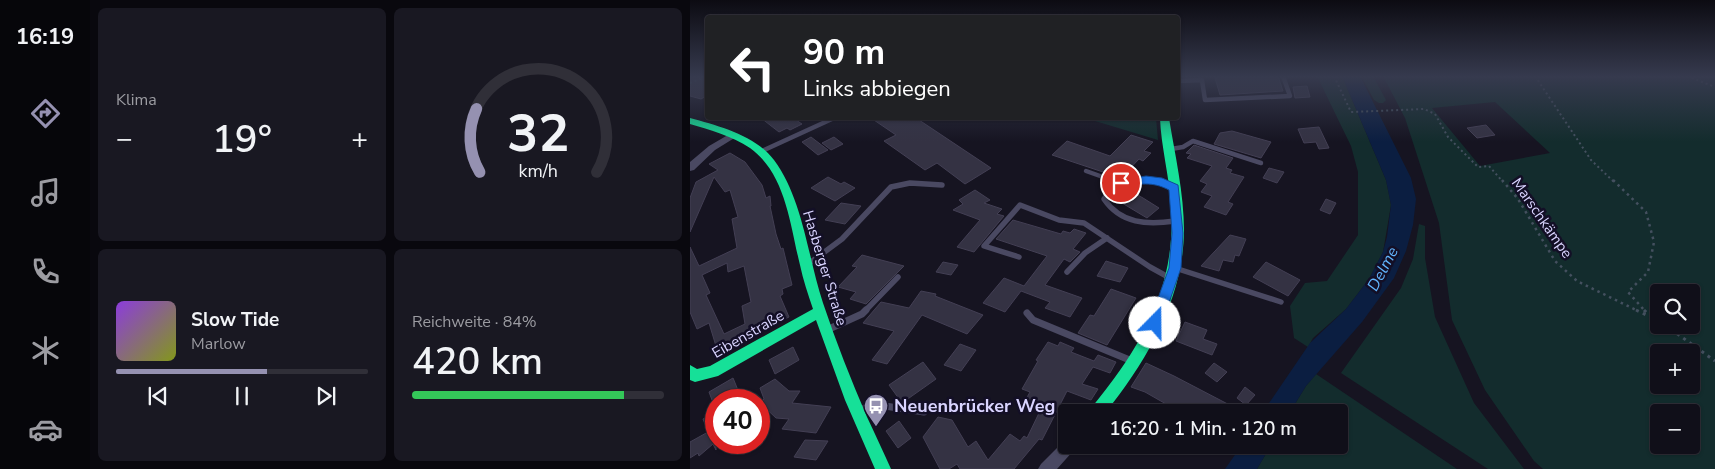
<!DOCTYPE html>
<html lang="de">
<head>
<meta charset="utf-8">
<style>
	:root { --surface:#100f19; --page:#191822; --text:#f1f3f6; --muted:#9c9ca2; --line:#302f38; --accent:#9591b1 }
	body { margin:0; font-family:"Nunito Sans",sans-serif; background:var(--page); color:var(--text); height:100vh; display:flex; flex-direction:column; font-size:19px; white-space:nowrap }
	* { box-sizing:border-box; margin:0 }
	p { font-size:16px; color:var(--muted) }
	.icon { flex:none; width:28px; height:28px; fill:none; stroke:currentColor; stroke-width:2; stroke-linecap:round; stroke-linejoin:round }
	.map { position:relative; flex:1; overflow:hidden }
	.panel { display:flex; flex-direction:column; gap:8px; padding:8px; background:#09080e; width:600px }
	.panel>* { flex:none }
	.top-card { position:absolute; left:15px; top:15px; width:475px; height:105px; border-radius:5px; box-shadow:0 1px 4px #0004,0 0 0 1px var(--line); background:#202124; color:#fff; overflow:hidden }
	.tools { position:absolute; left:960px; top:284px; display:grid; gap:10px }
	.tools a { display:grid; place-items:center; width:50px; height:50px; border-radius:5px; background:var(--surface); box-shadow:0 1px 4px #0004,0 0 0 1px var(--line); font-size:25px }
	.speed { position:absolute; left:15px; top:389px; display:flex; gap:10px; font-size:25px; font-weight:700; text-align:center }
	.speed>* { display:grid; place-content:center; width:65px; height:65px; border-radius:50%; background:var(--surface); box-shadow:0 1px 4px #0004,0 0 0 1px var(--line); line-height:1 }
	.speed .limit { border:8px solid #d22; background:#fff; color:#111 }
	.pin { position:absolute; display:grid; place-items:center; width:42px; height:42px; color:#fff; margin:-21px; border:2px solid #fff; border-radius:50%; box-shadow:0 1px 5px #0007 }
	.me { position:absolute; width:55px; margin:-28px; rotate:22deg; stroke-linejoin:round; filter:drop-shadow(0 0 4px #0008) }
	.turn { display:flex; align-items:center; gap:18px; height:105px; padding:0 15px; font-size:22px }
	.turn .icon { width:65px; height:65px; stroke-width:2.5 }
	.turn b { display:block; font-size:35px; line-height:42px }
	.big { font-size:38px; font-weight:600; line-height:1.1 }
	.panel .widget { flex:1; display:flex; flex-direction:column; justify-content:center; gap:8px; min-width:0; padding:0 18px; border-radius:8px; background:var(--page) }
	.panel .dial { align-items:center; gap:0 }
	.dial svg { height:130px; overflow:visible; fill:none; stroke:var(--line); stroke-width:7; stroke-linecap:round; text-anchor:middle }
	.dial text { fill:var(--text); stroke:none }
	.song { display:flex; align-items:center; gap:15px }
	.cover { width:60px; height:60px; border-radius:8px; background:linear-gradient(135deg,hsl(270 70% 55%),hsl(70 70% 35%)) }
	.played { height:5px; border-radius:2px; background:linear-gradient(90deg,var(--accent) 60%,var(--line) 60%) }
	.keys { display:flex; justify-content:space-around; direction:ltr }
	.heat { display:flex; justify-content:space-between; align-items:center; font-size:28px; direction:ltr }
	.charge { height:8px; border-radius:4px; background:linear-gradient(90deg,#34c759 84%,var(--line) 0) }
	.panel .tiles { flex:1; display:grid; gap:8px; grid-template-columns:repeat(2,1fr) }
	.trip { position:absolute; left:368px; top:404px; width:290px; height:50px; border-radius:5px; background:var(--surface); box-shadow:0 1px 4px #0004,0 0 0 1px var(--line); font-weight:600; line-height:50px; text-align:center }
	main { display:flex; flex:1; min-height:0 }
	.tab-bar { display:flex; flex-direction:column; width:90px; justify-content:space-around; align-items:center; background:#06060a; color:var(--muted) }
	.tab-bar .icon { width:35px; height:35px }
	.tab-bar .selected { color:var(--accent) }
	.tab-bar b { font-size:22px; color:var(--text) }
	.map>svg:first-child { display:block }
	.green { fill:#132c2d; fill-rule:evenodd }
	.water { fill:#0b1e41 }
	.building { fill:#343243; stroke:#433f54; fill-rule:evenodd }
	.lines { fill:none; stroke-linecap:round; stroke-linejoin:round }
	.path-far2 { stroke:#44505f; stroke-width:2; stroke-dasharray:2 3; stroke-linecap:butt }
	.path-far1 { stroke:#44505f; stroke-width:2.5; stroke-dasharray:2.5 4; stroke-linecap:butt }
	.path { stroke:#44505f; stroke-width:3; stroke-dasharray:3 4.5; stroke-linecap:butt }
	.lane-far2 { stroke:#4a4962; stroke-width:4.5 }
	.lane-far1 { stroke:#4a4962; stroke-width:5.5 }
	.lane { stroke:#4a4962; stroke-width:7 }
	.street { fill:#4a4962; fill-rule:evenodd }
	.fast { fill:#16e098; fill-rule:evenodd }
	.route { fill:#1a73e8; stroke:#114b97 }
	.labels { text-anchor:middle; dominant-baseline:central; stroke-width:5; stroke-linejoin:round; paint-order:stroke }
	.street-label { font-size:15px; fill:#d9d4ff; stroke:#130f26 }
	.water-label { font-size:16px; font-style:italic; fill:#62b6ff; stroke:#130f26 }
	.near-poi-label { font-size:18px; font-weight:bold; fill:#d9d4ff; stroke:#130f26; text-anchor:start }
</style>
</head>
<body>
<main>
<nav class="tab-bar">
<b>16:19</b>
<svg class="icon selected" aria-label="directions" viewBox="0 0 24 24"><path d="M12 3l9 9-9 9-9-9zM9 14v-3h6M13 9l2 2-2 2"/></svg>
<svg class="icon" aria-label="music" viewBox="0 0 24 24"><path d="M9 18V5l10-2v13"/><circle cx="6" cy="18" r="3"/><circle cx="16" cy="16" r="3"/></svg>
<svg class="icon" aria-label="phone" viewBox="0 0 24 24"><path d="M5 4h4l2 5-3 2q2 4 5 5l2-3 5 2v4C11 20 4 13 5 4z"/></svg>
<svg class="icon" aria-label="climate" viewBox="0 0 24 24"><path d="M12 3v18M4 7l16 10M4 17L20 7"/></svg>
<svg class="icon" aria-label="car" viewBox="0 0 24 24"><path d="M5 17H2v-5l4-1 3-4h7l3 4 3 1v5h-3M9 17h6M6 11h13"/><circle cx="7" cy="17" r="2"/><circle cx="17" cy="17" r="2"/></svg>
</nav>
<section class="panel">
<div class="tiles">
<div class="widget"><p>Klima</p>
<div class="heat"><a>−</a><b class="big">19°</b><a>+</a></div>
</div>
<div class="widget dial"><svg viewBox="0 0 100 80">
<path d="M14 69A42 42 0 1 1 86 69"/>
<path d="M14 69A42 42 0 0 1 12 30" stroke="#9591b1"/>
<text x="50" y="56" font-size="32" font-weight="700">32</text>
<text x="50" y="72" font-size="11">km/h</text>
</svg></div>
<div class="widget">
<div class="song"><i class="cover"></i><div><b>Slow Tide</b><p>Marlow</p></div></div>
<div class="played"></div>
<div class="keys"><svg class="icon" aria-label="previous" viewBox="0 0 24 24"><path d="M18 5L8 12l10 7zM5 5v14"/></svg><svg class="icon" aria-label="pause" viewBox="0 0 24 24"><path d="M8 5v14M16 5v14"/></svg><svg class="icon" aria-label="next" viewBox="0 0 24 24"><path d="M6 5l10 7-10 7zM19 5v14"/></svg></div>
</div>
<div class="widget"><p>Reichweite · 84%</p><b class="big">420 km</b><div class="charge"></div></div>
</div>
</section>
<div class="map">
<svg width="1025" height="469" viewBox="0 0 1025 469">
	<rect width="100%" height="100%" fill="#161421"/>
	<g class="green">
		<path d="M627,76H652L696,180L701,205L693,252L679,279L656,309L623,338L618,347L604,338L600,306L615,283L637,281L668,235V172L661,146Z"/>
		<path d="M671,76H683L696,100L693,103H689L684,100Z"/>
		<path d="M693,76H1025V469H853L844,461L795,390L762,320L749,223L715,118ZM805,102L860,153L790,166L742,108ZM1001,292V325H969V292ZM1001,352V385H969V352ZM1001,412V445H969V412Z"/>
		<path d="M395,118H466L468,140Z"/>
		<path d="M729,224L735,226V258L745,317L784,403L834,469H798L651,373L711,288L723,259Z"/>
		<path d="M626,374L767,469H567L581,445H649V412H600L616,386Z"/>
	</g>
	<g class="water">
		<path d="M652,76H670L721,178L726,199L723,225L716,251L704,278L672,322L616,386L600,412H573L620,343L656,309L679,279L693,252L697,237L701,205L696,180Z"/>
		<path d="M552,445H581L567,469H535Z"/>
	</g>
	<g class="building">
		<path d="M0,76H18V95L11,99L0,96Z"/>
		<path d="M549,76H588L593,91L530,95L525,78Z"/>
		<path d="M617,86L620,97L605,98L603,87Z"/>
		<path d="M71,118H103L112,124L100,130L97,128L89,132Z"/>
		<path d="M181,118H226L301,168L275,184L247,163L235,170L194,141L206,135Z"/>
		<path d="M796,125L805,135L787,138L777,128Z"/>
		<path d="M629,127L639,148L629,149L626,142L614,143L608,129Z"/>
		<path d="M542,131L581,142L571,158L524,144L530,133Z"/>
		<path d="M441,135L463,142L454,151L461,153L453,161L449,159L431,178L362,155L377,141L420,156Z"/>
		<path d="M121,137L138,150L128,155L112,142Z"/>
		<path d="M144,137L153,144L141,150L132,143Z"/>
		<path d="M504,145L543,158L536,168L542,170L540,173L554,177L538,202L543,204L536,215L514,207L522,196L511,192L517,184L510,181L522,166L497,158L501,154L496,153Z"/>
		<path d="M40,153L55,162L72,185L76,198L80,196L81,206H80L86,234L91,249L93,248L102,285L92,289L93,294L90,296L99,317L53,339L54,342L29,356L19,323L7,329L0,312V247L9,266L47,248L42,219L48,217L40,190L35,192L24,177L0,232V198L6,182L28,170L19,164ZM37,263L38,272L54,266L61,302L52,306L55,324L34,334L16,295L20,293L12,275Z"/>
		<path d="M579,168L594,172L587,183L573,178Z"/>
		<path d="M138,177L151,184L154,182L165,188L145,201L121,188Z"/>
		<path d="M434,187L453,198L469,208L457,218L422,197Z"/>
		<path d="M285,190L300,200L294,203L312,209L307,214L314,216L284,252L267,247L290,220L263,210L273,204L269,200Z"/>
		<path d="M636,199L646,203L640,214L630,210Z"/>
		<path d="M151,203L171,206L155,224L135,220Z"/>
		<path d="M323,220L371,234L373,231L380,233L384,229L396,233L383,249L390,252L380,262L374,259L355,285L392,298L380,317L355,308L360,302L331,291L315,312L293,303L314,278L334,286L357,256L306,239Z"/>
		<path d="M540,235L556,239L549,256L545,255L543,262L533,260L529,271L511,266Z"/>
		<path d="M172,255L214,266L176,304L160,299L166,292L148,287L167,267L162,266Z"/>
		<path d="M416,261L438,268L430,282L407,276Z"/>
		<path d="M253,262L268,265L261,275L246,272Z"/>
		<path d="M576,262L610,280L598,296L563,277Z"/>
		<path d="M421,289L446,298L417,345L388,333L400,315L404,316Z"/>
		<path d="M231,291L246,294L245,296L293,315L277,334L232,315L197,364L182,360L204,331L173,323L191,302L219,308Z"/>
		<path d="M495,322L517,330L513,339L527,344L522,355L486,341Z"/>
		<path d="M358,342L368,346L370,342L384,348L381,352L404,361L408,355L426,362L420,373L403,367L392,384L408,389L401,400L377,391L352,440L349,439L324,469H270L267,464L259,469H250L233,437L248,417L262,420L278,447L286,441L298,460L320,434L330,441L334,436L337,438L350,411L332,406L340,392L332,389L348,361L346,360Z"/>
		<path d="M270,344L286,350L271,371L254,365Z"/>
		<path d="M103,347L109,360L85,374L79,360Z"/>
		<path d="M233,362L246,379L212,403L199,385Z"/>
		<path d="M456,363L484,376L553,412H490L455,392L441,387Z"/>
		<path d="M524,363L537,372L527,382L515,373Z"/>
		<path d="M43,378L52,400H22L19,392Z"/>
		<path d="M85,379L99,391H110L102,403L141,407L126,433L92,429L99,419L86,418L70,403L74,399L70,388Z"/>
		<path d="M555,387L565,395L556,405L547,398Z"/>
		<path d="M26,412V450L23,444L9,456L8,453L0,458V442L18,432L13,419Z"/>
		<path d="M209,421L221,438L208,448L196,431Z"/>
		<path d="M115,440L138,441L126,460L104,457Z"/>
	</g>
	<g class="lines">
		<g class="path-far2">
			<path d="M644,76L661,112L734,109L745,114L758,137L788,167L799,166L813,182"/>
			<path d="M845,76L901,160L924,182"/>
			<path d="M997,76L1025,87"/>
			<path d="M0,83L18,76"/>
		</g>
		<g class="path-far1">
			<path d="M812,180L828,199L865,261L887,281L948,311"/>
			<path d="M923,180L956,212L964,242L958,272L938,292L955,311"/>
		</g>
		<g class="path">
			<path d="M946,310L969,321"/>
			<path d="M954,310L958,314"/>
			<path d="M975,325L1025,361"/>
		</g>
		<g class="lane-far2">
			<path d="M488,81L512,80L515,100L600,96L593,76"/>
			<path d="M481,149L493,147L503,141L571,163"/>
			<path d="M70,152L144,118"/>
			<path d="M396,171L427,182"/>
			<path d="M435,182L455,180L468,182"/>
		</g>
		<g class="lane-far1">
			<path d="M423,180L431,183"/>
			<path d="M441,180C429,183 421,188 414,199C431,224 457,225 485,221"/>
			<path d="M461,180L482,187"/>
			<path d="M329,257L294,246L330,205L369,220L394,223L460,267L480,278"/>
			<path d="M117,265L152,239L201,187L220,183L252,185"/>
			<path d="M485,268L591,302"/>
			<path d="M377,272L395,253L417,238"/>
			<path d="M175,311L208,277"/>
		</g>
		<g class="lane">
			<path d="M337,313L343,320L442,361"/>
			<path d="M139,329L172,314L176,310"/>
			<path d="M171,410L182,404L234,412"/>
		</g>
		<g class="street">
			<path d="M43,132L48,135L46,137L25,150L4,170L0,171V162L19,146Z"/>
			<path d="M376,439V445H387L384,450L367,469H348L351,464Z"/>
		</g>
		<g class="fast">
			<path d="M0,118C29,126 65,135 84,160C113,199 118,258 133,303C146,342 161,380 177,417C185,434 193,451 201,469H185L155,400L126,320L28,376L5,382L0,380V365L7,369L20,366L123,309C118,294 113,280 110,265C100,225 96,174 60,148C42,136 20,130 0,124Z"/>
			<path d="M470,118H479C485,155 494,193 494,231C493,300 457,360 416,412H400L402,407C452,346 487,286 481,204C479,175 471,146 470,118Z"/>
		</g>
	</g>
	<linearGradient id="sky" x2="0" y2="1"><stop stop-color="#0c0b12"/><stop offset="0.54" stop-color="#363a4e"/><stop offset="1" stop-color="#363a4e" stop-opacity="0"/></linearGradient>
	<rect width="1025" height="142" fill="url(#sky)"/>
	<path class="route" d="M456,176L472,178L488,185L493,233L491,268L472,323L470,327L465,329L461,327L459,323L479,268L482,233L479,190C462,181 449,184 431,187L425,183L431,180Z"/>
	<defs>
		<symbol id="bus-pin" viewBox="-11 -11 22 30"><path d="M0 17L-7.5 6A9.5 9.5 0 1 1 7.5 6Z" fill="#9591b1" stroke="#130f26"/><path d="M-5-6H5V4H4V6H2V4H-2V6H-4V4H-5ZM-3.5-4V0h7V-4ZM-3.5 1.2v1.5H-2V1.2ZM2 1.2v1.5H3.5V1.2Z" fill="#fff"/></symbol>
	</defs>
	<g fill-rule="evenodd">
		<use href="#bus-pin" x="172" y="392" width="28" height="38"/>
	</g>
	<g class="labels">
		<g class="street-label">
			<text transform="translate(852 218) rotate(55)">Marschkämpe</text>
			<text transform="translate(135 268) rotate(73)">Hasberger Straße</text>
			<text transform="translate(58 334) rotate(-30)">Eibenstraße</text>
		</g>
		<g class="water-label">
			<text transform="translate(693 269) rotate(-62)">Delme</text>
		</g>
		<g class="near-poi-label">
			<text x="204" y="406">Neuenbrücker Weg</text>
		</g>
	</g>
</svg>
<div class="tools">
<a><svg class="icon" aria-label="search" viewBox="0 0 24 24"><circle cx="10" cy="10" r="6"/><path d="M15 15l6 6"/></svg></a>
<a>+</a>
<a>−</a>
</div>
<div class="speed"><div class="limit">40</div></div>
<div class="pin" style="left:431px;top:183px;background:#d93025"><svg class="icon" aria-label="arrive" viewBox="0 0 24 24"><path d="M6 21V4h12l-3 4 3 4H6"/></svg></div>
<svg class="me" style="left:465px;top:323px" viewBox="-20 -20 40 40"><circle r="19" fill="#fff"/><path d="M0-13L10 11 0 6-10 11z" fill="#1a73e8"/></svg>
<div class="trip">16:20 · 1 Min. · 120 m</div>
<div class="top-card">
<div class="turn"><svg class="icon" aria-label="left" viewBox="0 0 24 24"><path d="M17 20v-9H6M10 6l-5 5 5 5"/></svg><div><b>90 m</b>Links abbiegen</div></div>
</div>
</div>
</main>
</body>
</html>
